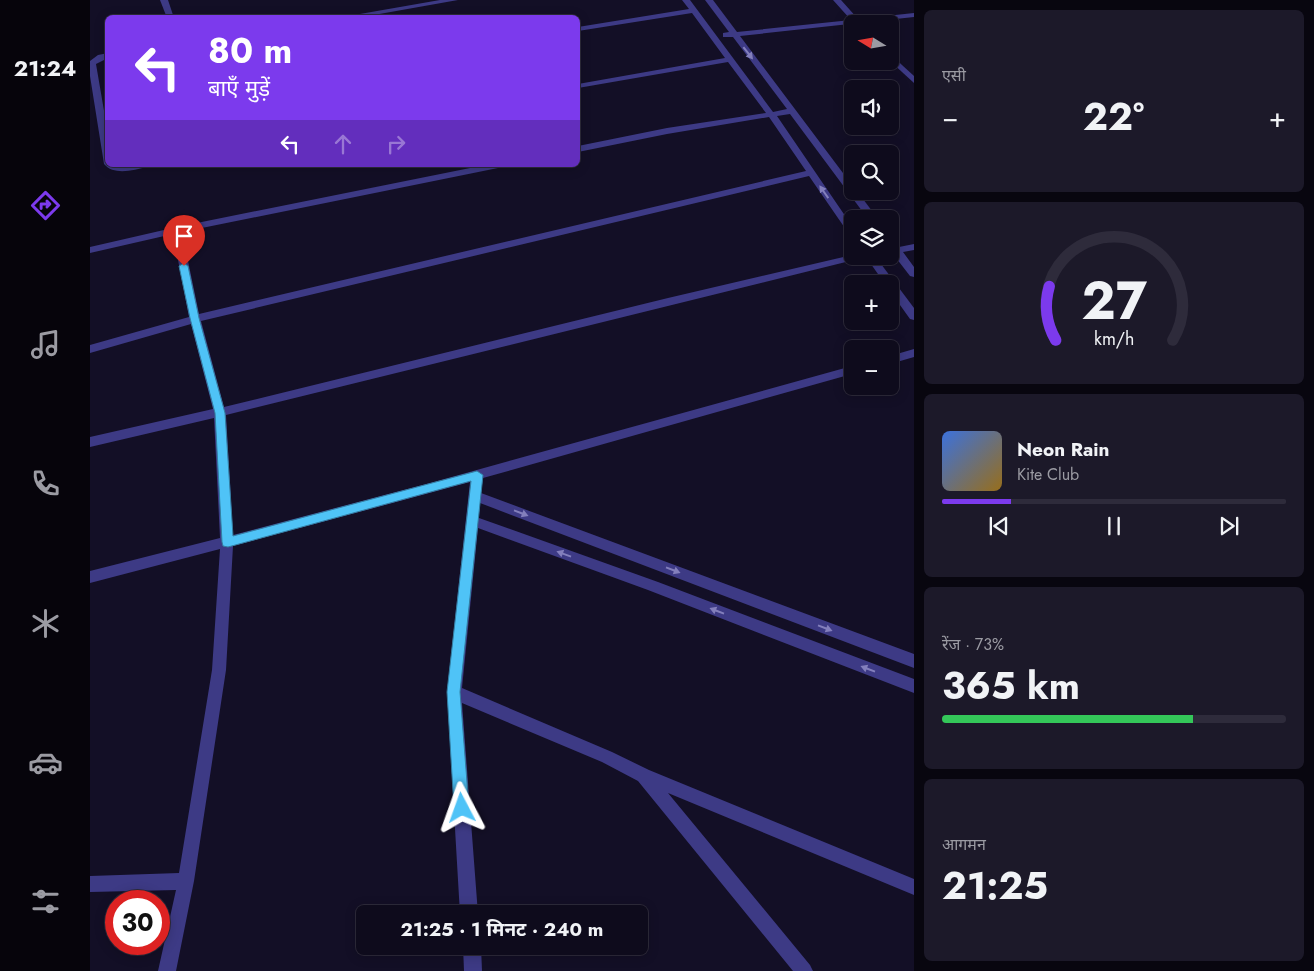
<!DOCTYPE html>
<html lang="hi">
<head>
<meta charset="utf-8">
<style>
	:root { --surface:#0e0b1c; --page:#1c1929; --text:#f1f3f6; --muted:#9b9ba3; --line:#2e2b3b; --accent:#7c3aed }
	body { margin:0; font-family:Jost,"Noto Sans Devanagari",sans-serif; background:var(--page); color:var(--text); height:100vh; display:flex; flex-direction:column; font-size:19px; white-space:nowrap }
	* { box-sizing:border-box; margin:0 }
	p { font-size:16px; color:var(--muted) }
	.icon { flex:none; width:28px; height:28px; fill:none; stroke:currentColor; stroke-width:2; stroke-linecap:round; stroke-linejoin:round }
	.map { position:relative; flex:1; overflow:hidden }
	.details { display:flex; flex-direction:column; gap:10px; padding:10px; background:#08060f; width:400px }
	.details>* { flex:none }
	.hud { position:absolute; left:15px; top:15px; width:475px; height:152px; border-radius:8px; box-shadow:0 2px 12px #0003,0 0 0 1px var(--line); background:#7c3aed; color:#fff; overflow:hidden }
	.needle { width:32px; rotate:281deg }
	.tools { position:absolute; left:754px; top:15px; display:grid; gap:10px }
	.tools a { display:grid; place-items:center; width:55px; height:55px; border-radius:8px; background:var(--surface); box-shadow:0 2px 12px #0003,0 0 0 1px var(--line); font-size:25px }
	.speed { position:absolute; left:15px; top:890px; display:flex; gap:10px; font-size:25px; font-weight:700; text-align:center }
	.speed>* { display:grid; place-content:center; width:65px; height:65px; border-radius:50%; background:var(--surface); box-shadow:0 2px 12px #0003,0 0 0 1px var(--line); line-height:1 }
	.speed .limit { border:8px solid #d22; background:#fff; color:#111 }
	.pin { position:absolute; display:grid; place-items:center; width:42px; height:42px; color:#fff; margin:-51px -21px; border-radius:50% 50% 50% 0; rotate:-45deg; box-shadow:0 0 5px #0007 }
	.pin .icon { rotate:45deg }
	.me { position:absolute; width:55px; margin:-28px; rotate:356deg; stroke-linejoin:round; filter:drop-shadow(0 0 4px #0008) }
	.turn { display:flex; align-items:center; gap:18px; height:105px; padding:0 20px; font-size:22px }
	.turn .icon { width:65px; height:65px; stroke-width:2.5 }
	.turn b { display:block; font-size:35px; line-height:42px }
	.lanes { display:flex; align-items:center; height:48px; padding:0 20px; background:#0003; justify-content:center; gap:25px; direction:ltr }
	.lanes .off { opacity:.35 }
	.big { font-size:38px; font-weight:700; line-height:1.1 }
	.details .card { flex:1; display:flex; flex-direction:column; justify-content:center; gap:8px; min-width:0; padding:0 18px; border-radius:8px; background:var(--page) }
	.details .dial { align-items:center; gap:0 }
	.dial svg { height:130px; overflow:visible; fill:none; stroke:var(--line); stroke-width:7; stroke-linecap:round; text-anchor:middle }
	.dial text { fill:var(--text); stroke:none }
	.song { display:flex; align-items:center; gap:15px }
	.cover { width:60px; height:60px; border-radius:8px; background:linear-gradient(135deg,hsl(220 70% 55%),hsl(40 70% 35%)) }
	.played { height:5px; border-radius:2px; background:linear-gradient(90deg,var(--accent) 20%,var(--line) 20%) }
	.keys { display:flex; justify-content:space-around; direction:ltr }
	.heat { display:flex; justify-content:space-between; align-items:center; font-size:28px; direction:ltr }
	.charge { height:8px; border-radius:4px; background:linear-gradient(90deg,#34c759 73%,var(--line) 0) }
	.trip { position:absolute; left:266px; top:905px; width:292px; height:50px; border-radius:8px; background:var(--surface); box-shadow:0 2px 12px #0003,0 0 0 1px var(--line); font-weight:700; line-height:50px; text-align:center }
	main { display:flex; flex:1; min-height:0 }
	.menu { display:flex; flex-direction:column; width:90px; justify-content:space-around; align-items:center; background:#06040b; color:var(--muted) }
	.menu .icon { width:35px; height:35px }
	.menu .active { color:var(--accent) }
	.menu b { font-size:22px; color:var(--text) }
	.map>svg:first-child { display:block }
	.lines { fill:none; stroke-linecap:round; stroke-linejoin:round }
	.minor { fill:#3d3a85; fill-rule:evenodd }
	.oneway { fill:#837fbc }
	.route { fill:#4fc3f7; stroke:#337fa1 }
</style>
</head>
<body>
<main>
<nav class="menu">
<b>21:24</b>
<svg class="icon active" aria-label="directions" viewBox="0 0 24 24"><path d="M12 3l9 9-9 9-9-9zM9 14v-3h6M13 9l2 2-2 2"/></svg>
<svg class="icon" aria-label="music" viewBox="0 0 24 24"><path d="M9 18V5l10-2v13"/><circle cx="6" cy="18" r="3"/><circle cx="16" cy="16" r="3"/></svg>
<svg class="icon" aria-label="phone" viewBox="0 0 24 24"><path d="M5 4h4l2 5-3 2q2 4 5 5l2-3 5 2v4C11 20 4 13 5 4z"/></svg>
<svg class="icon" aria-label="climate" viewBox="0 0 24 24"><path d="M12 3v18M4 7l16 10M4 17L20 7"/></svg>
<svg class="icon" aria-label="car" viewBox="0 0 24 24"><path d="M5 17H2v-5l4-1 3-4h7l3 4 3 1v5h-3M9 17h6M6 11h13"/><circle cx="7" cy="17" r="2"/><circle cx="17" cy="17" r="2"/></svg>
<svg class="icon" aria-label="filters" viewBox="0 0 24 24"><path d="M4 7h16M4 17h16"/><circle cx="9" cy="7" r="2"/><circle cx="15" cy="17" r="2"/></svg>
</nav>
<div class="map">
<svg width="824" height="971" viewBox="0 0 824 971">
	<rect width="100%" height="100%" fill="#130f26"/>
	<g class="lines">
		<g class="minor">
			<path d="M70,0H78L84,18H77Z"/>
			<path d="M350,0H368L267,18H247Z"/>
			<path d="M592,0H600L683,112L697,109L643,37H633V33L639,32L615,0H623L647,32L761,20L743,0H751L768,19L824,13V17L650,36L762,185V191H767L788,219H778L700,114L687,116L762,226V235L759,234L719,176L111,321L134,407L578,298L762,255L785,256L824,308V320L820,319L800,291V284H795L776,257L136,415L143,535L340,483L762,366V374L393,478L391,493L824,654V668L390,503L389,518L568,582L824,679V693L558,590L388,528L372,688L522,752L559,770L824,879V895L578,793L720,965L723,971H703L548,781L512,762L372,703L388,914H370L357,692L380,482L143,546L136,670L104,881L86,971H68L86,890L0,892V876L89,873L122,670L130,549L0,583V571L130,538L124,418L0,447V437L123,409L101,324L0,353V345L99,317L83,234L0,253V247L87,227L395,165H412L408,168L92,232L109,314L716,171L679,117L577,134L488,152V146L577,128L676,113L638,62L488,88V84L635,58L602,13L488,31V27L599,9Z"/>
			<path d="M18,53V58L6,64L18,134V165H58L57,167C44,170 24,176 14,164L0,76V61L8,55Z"/>
			<path d="M800,54L824,76V83L800,61Z"/>
			<path d="M800,239L803,240L809,247L824,244V250L813,252L824,267V277L820,276L803,254H800Z"/>
			<path d="M824,349V357L800,364V356Z"/>
			<path d="M373,946H391L392,971H374Z"/>
		</g>
	</g>
	<defs><path id="oneway-solid" d="M-6-.8H1V-3.2L6.5 0L1 3.2V.8H-6Z" transform="scale(1.25)"/></defs>
	<g class="oneway">
		<use href="#oneway-solid" transform="translate(658 53) rotate(52)"/>
		<use href="#oneway-solid" transform="translate(734 192) rotate(-125)"/>
		<use href="#oneway-solid" transform="translate(431 513) rotate(21)"/>
		<use href="#oneway-solid" transform="translate(474 554) rotate(-160)"/>
		<use href="#oneway-solid" transform="translate(583 570) rotate(21)"/>
		<use href="#oneway-solid" transform="translate(627 611) rotate(-159)"/>
		<use href="#oneway-solid" transform="translate(735 628) rotate(21)"/>
		<use href="#oneway-solid" transform="translate(778 669) rotate(-159)"/>
	</g>
	<path class="route" d="M94,263L98,266L109,318L135,413L143,536L387,471L393,475L370,692L379,808L377,813L372,815L367,813L364,808L357,692L381,481L138,547L133,546L132,542L125,413L100,318L89,266Z"/>
</svg>
<div class="tools">
<a><svg class="needle" viewBox="-14 -14 28 28"><path d="M0-13l5 13h-10z" fill="#e53935"/><path d="M0 13l5-13h-10z" fill="#9b9ba3"/></svg></a>
<a><svg class="icon" aria-label="sound" viewBox="0 0 24 24"><path d="M4 9h4l5-4v14l-5-4H4zM17 9q2 3 0 6"/></svg></a>
<a><svg class="icon" aria-label="search" viewBox="0 0 24 24"><circle cx="10" cy="10" r="6"/><path d="M15 15l6 6"/></svg></a>
<a><svg class="icon" aria-label="layers" viewBox="0 0 24 24"><path d="M12 4l9 5-9 5-9-5zM3 14l9 5 9-5"/></svg></a>
<a>+</a>
<a>−</a>
</div>
<div class="speed"><div class="limit">30</div></div>
<div class="pin" style="left:94px;top:266px;background:#d93025"><svg class="icon" aria-label="arrive" viewBox="0 0 24 24"><path d="M6 21V4h12l-3 4 3 4H6"/></svg></div>
<svg class="me" style="left:372px;top:808px" viewBox="-20 -20 40 40"><path d="M0-17L14 15 0 8-14 15z" fill="#4fc3f7" stroke="#fff" stroke-width="4"/></svg>
<div class="trip">21:25 · 1 मिनट · 240 m</div>
<div class="hud">
<div class="turn"><svg class="icon" aria-label="left" viewBox="0 0 24 24"><path d="M17 20v-9H6M10 6l-5 5 5 5"/></svg><div><b>80 m</b>बाएँ मुड़ें</div></div>
<div class="lanes"><svg class="icon" aria-label="left" viewBox="0 0 24 24"><path d="M17 20v-9H6M10 6l-5 5 5 5"/></svg><svg class="icon off" aria-label="ahead" viewBox="0 0 24 24"><path d="M12 20V5M6 11l6-6 6 6"/></svg><svg class="icon off" aria-label="right" viewBox="0 0 24 24"><path d="M7 20v-9h11M14 6l5 5-5 5"/></svg></div>
</div>
</div>
<section class="details">
<div class="card"><p>एसी</p>
<div class="heat"><a>−</a><b class="big">22°</b><a>+</a></div>
</div>
<div class="card dial"><svg viewBox="0 0 100 80">
<path d="M14 69A42 42 0 1 1 86 69"/>
<path d="M14 69A42 42 0 0 1 10 36" stroke="#7c3aed"/>
<text x="50" y="56" font-size="32" font-weight="700">27</text>
<text x="50" y="72" font-size="11">km/h</text>
</svg></div>
<div class="card">
<div class="song"><i class="cover"></i><div><b>Neon Rain</b><p>Kite Club</p></div></div>
<div class="played"></div>
<div class="keys"><svg class="icon" aria-label="previous" viewBox="0 0 24 24"><path d="M18 5L8 12l10 7zM5 5v14"/></svg><svg class="icon" aria-label="pause" viewBox="0 0 24 24"><path d="M8 5v14M16 5v14"/></svg><svg class="icon" aria-label="next" viewBox="0 0 24 24"><path d="M6 5l10 7-10 7zM19 5v14"/></svg></div>
</div>
<div class="card"><p>रेंज · 73%</p><b class="big">365 km</b><div class="charge"></div></div>
<div class="card"><p>आगमन</p><b class="big">21:25</b></div>
</section>
</main>
</body>
</html>
